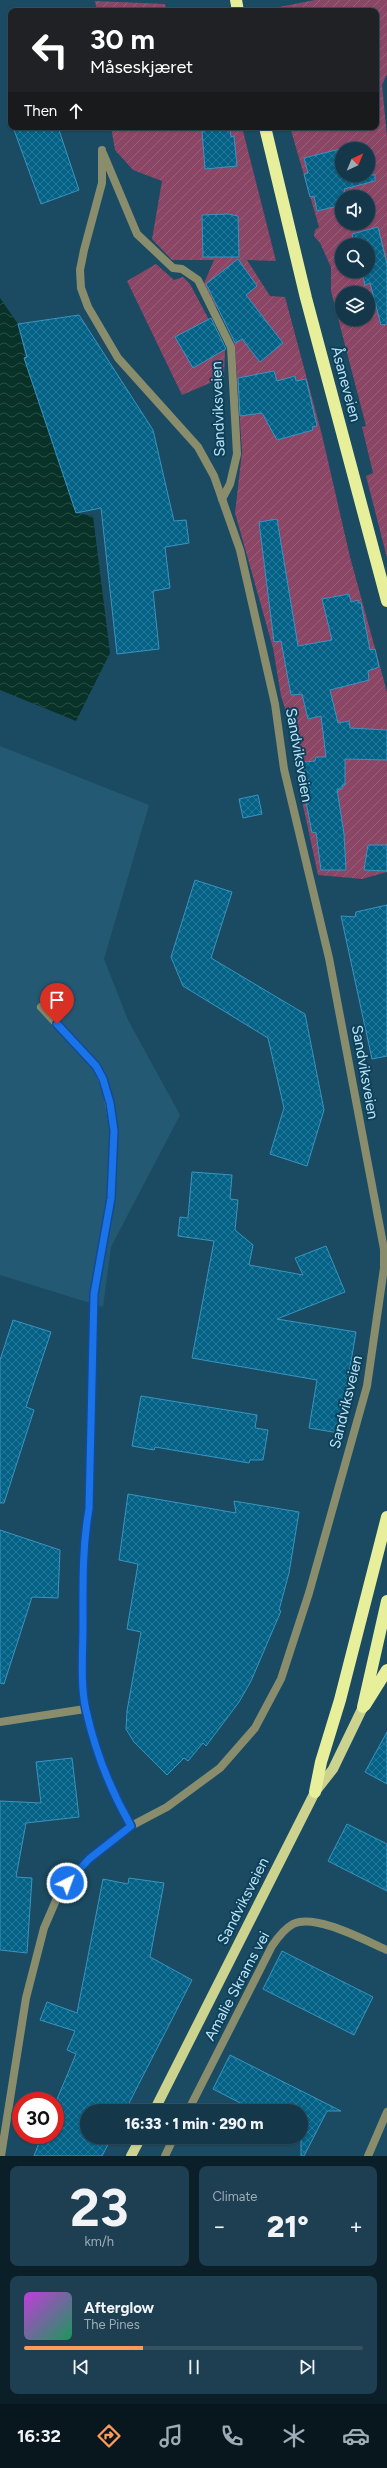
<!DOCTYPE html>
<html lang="en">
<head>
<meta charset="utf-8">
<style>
	:root { --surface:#14384a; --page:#1d3f51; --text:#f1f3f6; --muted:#9dacb5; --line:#335262; --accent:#fe9b59 }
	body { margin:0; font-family:Figtree,sans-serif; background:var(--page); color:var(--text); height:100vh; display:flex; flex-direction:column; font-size:15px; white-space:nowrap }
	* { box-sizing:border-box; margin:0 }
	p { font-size:13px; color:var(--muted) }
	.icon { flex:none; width:22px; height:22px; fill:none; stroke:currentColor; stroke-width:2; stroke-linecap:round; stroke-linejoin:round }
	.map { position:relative; height:2156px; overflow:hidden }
	.sheet { display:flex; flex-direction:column; gap:10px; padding:10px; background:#0b1f29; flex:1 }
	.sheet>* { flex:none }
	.top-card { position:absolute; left:8px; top:8px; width:371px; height:122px; border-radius:8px; box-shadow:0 1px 3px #0004,0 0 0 1px var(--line); background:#202124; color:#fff; overflow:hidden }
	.needle { width:26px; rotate:44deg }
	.tools { position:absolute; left:335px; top:142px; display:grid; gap:8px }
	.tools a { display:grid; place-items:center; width:40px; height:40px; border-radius:50%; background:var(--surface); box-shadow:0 1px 3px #0004,0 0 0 1px var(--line); font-size:20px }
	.speed { position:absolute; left:12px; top:2092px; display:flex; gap:8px; font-size:20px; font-weight:700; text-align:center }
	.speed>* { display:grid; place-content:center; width:52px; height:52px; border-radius:50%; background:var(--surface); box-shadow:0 1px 3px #0004,0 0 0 1px var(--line); line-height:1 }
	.speed .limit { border:6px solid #d22; background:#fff; color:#111 }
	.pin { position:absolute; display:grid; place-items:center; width:34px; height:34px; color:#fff; margin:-41px -17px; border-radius:50% 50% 50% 0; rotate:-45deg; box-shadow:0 0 4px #0007 }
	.pin .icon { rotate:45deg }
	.me { position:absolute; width:44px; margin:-22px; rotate:42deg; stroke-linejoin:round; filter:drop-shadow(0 0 3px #0008) }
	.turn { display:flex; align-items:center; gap:14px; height:84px; padding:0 16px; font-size:18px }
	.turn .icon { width:52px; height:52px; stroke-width:2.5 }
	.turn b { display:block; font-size:28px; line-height:34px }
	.then { display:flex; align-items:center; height:38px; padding:0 16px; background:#0003; gap:8px; font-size:15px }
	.big { font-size:30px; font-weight:800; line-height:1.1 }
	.sheet .card { flex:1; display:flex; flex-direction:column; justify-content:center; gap:6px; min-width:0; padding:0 14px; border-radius:8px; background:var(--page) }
	.sheet .dial { align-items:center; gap:0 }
	.dial b { font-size:52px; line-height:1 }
	.song { display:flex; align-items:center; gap:12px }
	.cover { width:48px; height:48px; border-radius:6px; background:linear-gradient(135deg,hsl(290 70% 55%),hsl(150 70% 35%)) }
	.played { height:4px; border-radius:2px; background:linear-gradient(90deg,var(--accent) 35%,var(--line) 35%) }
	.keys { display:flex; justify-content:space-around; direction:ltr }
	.heat { display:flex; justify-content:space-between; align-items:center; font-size:22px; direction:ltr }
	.sheet .tiles { flex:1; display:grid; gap:10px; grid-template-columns:1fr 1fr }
	.card:last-child { grid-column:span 2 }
	.trip { position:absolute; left:80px; top:2104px; width:228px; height:40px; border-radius:20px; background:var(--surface); box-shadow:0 1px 3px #0004,0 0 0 1px var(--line); font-weight:800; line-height:40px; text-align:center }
	.menu { display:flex; height:64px; justify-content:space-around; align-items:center; background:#08161e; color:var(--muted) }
	.menu .icon { width:28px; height:28px }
	.menu .active { color:var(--accent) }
	.menu b { font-size:18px; color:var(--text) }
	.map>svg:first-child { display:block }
	.built { fill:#245973 }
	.garden { fill:url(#garden-furrows); fill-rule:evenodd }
	.water { fill:url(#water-waves) }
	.building { fill:url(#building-cross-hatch); stroke:#3994bf }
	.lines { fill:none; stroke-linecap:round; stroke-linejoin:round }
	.street { stroke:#898d6c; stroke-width:8 }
	.primary { stroke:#ccd38e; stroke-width:10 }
	.highway { stroke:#e7ef9b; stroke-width:12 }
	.route-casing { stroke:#114b97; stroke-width:10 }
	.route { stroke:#1a73e8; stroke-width:7 }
	.labels { text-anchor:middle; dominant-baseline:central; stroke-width:4; stroke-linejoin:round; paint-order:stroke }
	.street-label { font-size:15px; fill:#bbe4fb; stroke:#0e4057 }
</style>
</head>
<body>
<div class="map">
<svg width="387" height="2156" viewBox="0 0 387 2156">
	<defs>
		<pattern id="garden-furrows" width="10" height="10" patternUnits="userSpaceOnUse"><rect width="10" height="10" fill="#8b4565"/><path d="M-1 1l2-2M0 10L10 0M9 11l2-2" fill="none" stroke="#99607c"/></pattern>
		<pattern id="water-waves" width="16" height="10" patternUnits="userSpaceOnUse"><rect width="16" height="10" fill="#083127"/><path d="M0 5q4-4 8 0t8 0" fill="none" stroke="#2a4f47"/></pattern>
		<pattern id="building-cross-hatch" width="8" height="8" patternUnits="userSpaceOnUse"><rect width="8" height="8" fill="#046287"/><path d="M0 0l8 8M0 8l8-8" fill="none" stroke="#277899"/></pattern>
	</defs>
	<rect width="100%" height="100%" fill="#1b4b62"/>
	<path class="built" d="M0,746L149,805L104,959L128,1020L180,1115L111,1247L103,1307L0,1275Z"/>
	<g class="garden">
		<path d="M315,0H387V74L382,85L387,137V558L366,476L373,473L362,427L366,426L331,291V267L320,243L314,236L315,230L319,227L290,127H376V11H259ZM342,149H368V175H342ZM342,197H368V223H342ZM342,245H368V271H342ZM342,293H368V319H342Z"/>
		<path d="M95,1L165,4L166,11H97Z"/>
		<path d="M111,127H242L276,261L247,260L270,296L285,297L322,435L350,557L387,692V872L362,879L318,875L301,796L292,730L281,696L273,648L235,513L242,452L235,347L230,325L202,288L214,260H172L152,239L162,181L133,170L115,150Z"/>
		<path d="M156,264L174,280L183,277L190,284L225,350L224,377L182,395L127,281Z"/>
	</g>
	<path class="water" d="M0,298L18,324L29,373L76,513L93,516L110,653L76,721L0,690Z"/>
	<g class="building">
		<path d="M13,127H58L79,190L41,204Z"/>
		<path d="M230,128L231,137L234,136L237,166L205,169L202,131Z"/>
		<path d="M340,149L342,175H375V181L344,189L346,197H342V205L317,211L314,196L310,197L304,174L308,173L304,158Z"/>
		<path d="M228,214L238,216L239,257H203L202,215Z"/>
		<path d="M378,227L387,264V324L381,325L370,283L365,285L362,271H368V245H355L352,234Z"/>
		<path d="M238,259L257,286L246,295L283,343L260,362L242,339L235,343L206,284Z"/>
		<path d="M79,315L153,430L174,521L186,520L189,543L165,547L170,588L153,591L159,649L117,654L101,508L76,513L24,358L27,357L18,324Z"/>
		<path d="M211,318L226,349L193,368L175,337Z"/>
		<path d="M274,371L277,381L295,376L296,381L306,379L317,426L312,427L313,430L277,440L262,413L240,416L238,378Z"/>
		<path d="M277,519L298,646L332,640L322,599L349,594L351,602L358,600V603H361L370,650L375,649L379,667L368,671L369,680L330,690L338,723L349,721L350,728L387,730V760L345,759V785H342V789H337L344,834L346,870H321L316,832L312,833L305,797L304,762L315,761L316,757H326L321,716L308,719L302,694L291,695L281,641L274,642L259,522Z"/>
		<path d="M258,795L262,814L243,818L239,799Z"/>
		<path d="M368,845H387V871L364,870Z"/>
		<path d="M195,880L232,892L211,958L305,1014L324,1110L307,1166L270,1154L284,1108L268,1038L183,986L171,957Z"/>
		<path d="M387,905V1056L372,1059L341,916L355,917L356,912Z"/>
		<path d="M192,1172L232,1175L230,1199L238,1200L235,1230L253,1245L249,1265L303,1275L295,1258L326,1246L345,1292L277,1319L356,1332L339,1433L309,1428L317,1380L192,1358L214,1241L178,1236L180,1217L188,1218Z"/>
		<path d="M13,1320L51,1332L26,1407L34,1410L4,1503H0V1360Z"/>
		<path d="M141,1396L257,1415L255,1428L268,1430L263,1460H250L249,1463L155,1447L154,1450L132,1446Z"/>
		<path d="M128,1494L236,1513L234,1501L299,1512L289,1573L279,1610L281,1611L251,1681L239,1702L206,1746L203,1743L188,1761L184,1758L167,1775L134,1742L126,1729L127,1711L141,1632L127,1629L138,1564L119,1560Z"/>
		<path d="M0,1530L60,1550L58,1598L32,1597L4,1684L0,1683Z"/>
		<path d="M387,1732V1784L365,1772Z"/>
		<path d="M72,1758L79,1817L26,1823L16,1877L32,1878L27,1953L0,1950V1801L41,1803L36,1762Z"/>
		<path d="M347,1824L387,1844V1891L328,1861Z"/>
		<path d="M129,1878L164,1883L150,1957L192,1980L125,2111H87V2137H112L102,2156H34L42,2135H55V2104L76,2054L67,2050L75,2031L40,2020L47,2002L77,2013L103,1879L128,1884Z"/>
		<path d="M282,1951L373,1997L354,2035L263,1989Z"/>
		<path d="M230,2055L341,2111H327L304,2156H301V2111H256L213,2089Z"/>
	</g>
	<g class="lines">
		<g class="street">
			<path d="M103,153L137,234L173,268L182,269L198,280L231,347L237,454L230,484L222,499"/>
			<path d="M41,1007L96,1066L106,1088L114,1131L111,1198L94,1295L89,1509C82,1548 84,1586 83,1625C83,1651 80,1685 86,1710C95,1751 111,1791 131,1826"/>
			<path d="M0,1722L85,1709"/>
			<path d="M188,2111L272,1946C278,1937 284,1929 293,1924C315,1913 366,1941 387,1950"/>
			<path d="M1,2156L26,1998L44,1928L57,1898L89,1859L131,1826L167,1807L220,1768L255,1728L281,1679L309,1593L367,1386L384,1268V1249L329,958L284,769L275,704L240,550L214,476L198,447L118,358L88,307L81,288L80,270L84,250L102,183V150"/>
			<path d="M165,2156L174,2137"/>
			<path d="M368,2156L387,2112"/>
		</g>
		<g class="primary">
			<path d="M154,2111L315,1792L333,1769L363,1707"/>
			<path d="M131,2156L141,2137"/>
		</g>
		<g class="highway">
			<path d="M236,0L238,11"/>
			<path d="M265,127L306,298L387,601"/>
			<path d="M365,1705L387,1670"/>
			<path d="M363,1707L387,1601"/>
			<path d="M315,1792L321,1762L340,1700L387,1517"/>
		</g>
	</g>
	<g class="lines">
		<defs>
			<path id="route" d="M57,1024L96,1066L103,1079L110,1103L114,1131L111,1198L94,1294L89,1509C82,1548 83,1586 83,1625C83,1651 80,1685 86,1710C95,1751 111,1791 131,1826L89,1859L67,1883"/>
		</defs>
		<use href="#route" class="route-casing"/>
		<use href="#route" class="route"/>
	</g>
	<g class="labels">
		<g class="street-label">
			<text transform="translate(346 384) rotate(75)">Åsaneveien</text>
			<text transform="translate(218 409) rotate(-92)">Sandviksveien</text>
			<text transform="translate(299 755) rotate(80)">Sandviksveien</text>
			<text transform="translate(365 1072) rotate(80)">Sandviksveien</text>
			<text transform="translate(346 1402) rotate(-76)">Sandviksveien</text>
			<text transform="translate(243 1901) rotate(-63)">Sandviksveien</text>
			<text transform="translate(237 1986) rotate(-62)">Amalie Skrams vei</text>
		</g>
	</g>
</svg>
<div class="tools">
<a><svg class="needle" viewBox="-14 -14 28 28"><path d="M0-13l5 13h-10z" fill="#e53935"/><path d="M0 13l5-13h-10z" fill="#9dacb5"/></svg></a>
<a><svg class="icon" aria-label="sound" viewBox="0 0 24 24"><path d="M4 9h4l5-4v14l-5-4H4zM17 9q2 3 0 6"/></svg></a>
<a><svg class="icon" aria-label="search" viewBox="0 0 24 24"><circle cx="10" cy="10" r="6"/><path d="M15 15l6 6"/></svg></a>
<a><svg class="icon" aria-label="layers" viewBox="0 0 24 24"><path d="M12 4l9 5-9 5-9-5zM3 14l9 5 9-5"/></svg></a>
</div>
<div class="speed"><div class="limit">30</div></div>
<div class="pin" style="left:57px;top:1024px;background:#d93025"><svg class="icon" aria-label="arrive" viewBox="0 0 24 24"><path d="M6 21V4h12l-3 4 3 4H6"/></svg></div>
<svg class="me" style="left:67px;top:1883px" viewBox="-20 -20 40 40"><circle r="17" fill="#1a73e8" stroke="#fff" stroke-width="3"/><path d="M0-11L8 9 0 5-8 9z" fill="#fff"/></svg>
<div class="trip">16:33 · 1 min · 290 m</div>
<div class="top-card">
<div class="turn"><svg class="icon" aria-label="left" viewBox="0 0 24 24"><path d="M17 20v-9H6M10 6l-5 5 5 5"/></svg><div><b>30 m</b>Måseskjæret</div></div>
<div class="then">Then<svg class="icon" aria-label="ahead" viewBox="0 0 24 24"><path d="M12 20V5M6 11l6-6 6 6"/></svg></div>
</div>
</div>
<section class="sheet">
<div class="tiles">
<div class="card dial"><b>23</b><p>km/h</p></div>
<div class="card"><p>Climate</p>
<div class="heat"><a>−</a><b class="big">21°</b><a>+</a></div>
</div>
<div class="card">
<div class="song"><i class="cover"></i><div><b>Afterglow</b><p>The Pines</p></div></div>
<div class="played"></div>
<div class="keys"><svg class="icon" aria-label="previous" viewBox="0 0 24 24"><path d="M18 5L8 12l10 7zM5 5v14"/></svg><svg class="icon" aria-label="pause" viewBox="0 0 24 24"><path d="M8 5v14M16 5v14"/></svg><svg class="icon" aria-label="next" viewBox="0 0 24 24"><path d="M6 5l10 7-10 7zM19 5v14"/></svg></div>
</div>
</div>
</section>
<nav class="menu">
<b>16:32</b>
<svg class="icon active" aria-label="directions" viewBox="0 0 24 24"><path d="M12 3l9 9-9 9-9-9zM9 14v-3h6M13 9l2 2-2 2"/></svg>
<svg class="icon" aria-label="music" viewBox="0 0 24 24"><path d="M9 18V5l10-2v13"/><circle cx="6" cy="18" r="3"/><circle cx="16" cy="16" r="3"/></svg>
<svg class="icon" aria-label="phone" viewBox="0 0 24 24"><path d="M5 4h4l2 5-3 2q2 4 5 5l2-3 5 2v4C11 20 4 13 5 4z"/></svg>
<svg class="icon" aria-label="climate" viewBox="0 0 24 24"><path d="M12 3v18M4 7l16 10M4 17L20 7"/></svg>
<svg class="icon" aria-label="car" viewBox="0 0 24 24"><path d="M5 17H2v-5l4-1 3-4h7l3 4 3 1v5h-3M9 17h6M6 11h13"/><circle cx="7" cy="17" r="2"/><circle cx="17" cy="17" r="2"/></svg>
</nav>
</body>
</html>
